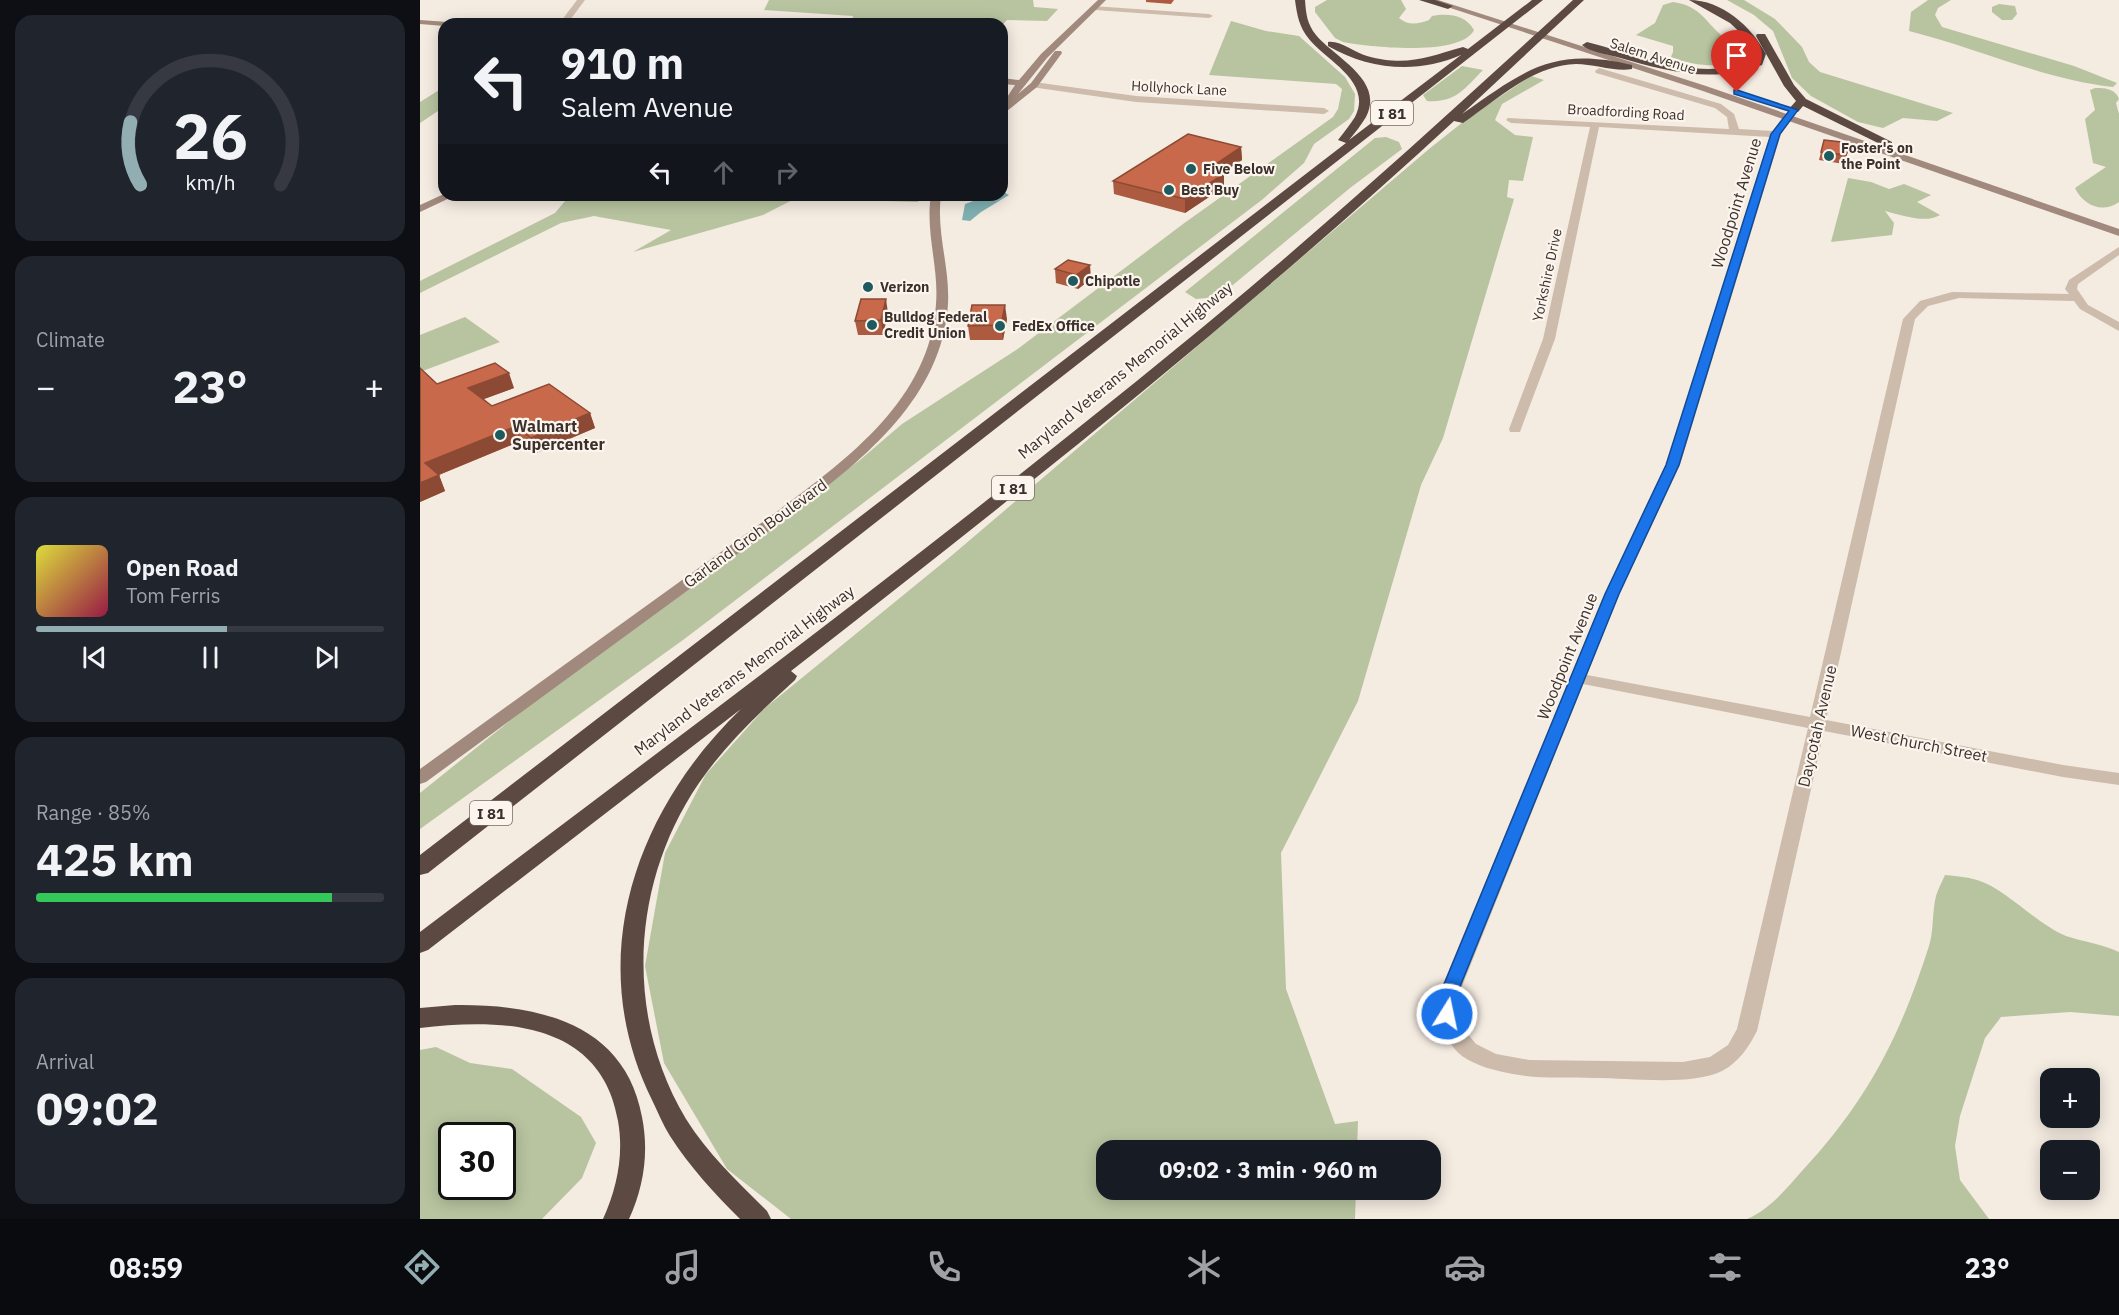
<!DOCTYPE html>
<html lang="en">
<head>
<meta charset="utf-8">
<style>
	:root { --surface:#171b24; --page:#20242c; --text:#f1f3f6; --muted:#9ea1a6; --line:#363941; --accent:#92aeb2 }
	body { margin:0; font-family:"IBM Plex Sans",sans-serif; background:var(--page); color:var(--text); height:100vh; display:flex; flex-direction:column; font-size:22px; white-space:nowrap }
	* { box-sizing:border-box; margin:0 }
	p { font-size:20px; color:var(--muted) }
	.icon { flex:none; width:33px; height:33px; fill:none; stroke:currentColor; stroke-width:2; stroke-linecap:round; stroke-linejoin:round }
	.map { position:relative; flex:1; overflow:hidden }
	.side { display:flex; flex-direction:column; gap:15px; padding:15px; background:#0d0f14; width:420px }
	.side>* { flex:none }
	.hud { position:absolute; left:18px; top:18px; width:570px; height:183px; border-radius:18px; box-shadow:0 3px 15px #0003; background:#171b24; color:var(--text); overflow:hidden }
	.tools { position:absolute; left:1620px; top:1068px; display:grid; gap:12px }
	.tools a { display:grid; place-items:center; width:60px; height:60px; border-radius:12px; background:var(--surface); box-shadow:0 3px 15px #0003; font-size:30px }
	.speed { position:absolute; left:18px; top:1122px; display:flex; gap:12px; font-size:30px; font-weight:700; text-align:center }
	.speed>* { display:grid; place-content:center; width:78px; height:78px; border-radius:50%; background:var(--surface); box-shadow:0 3px 15px #0003; line-height:1 }
	.speed .limit { border:3px solid #111; border-radius:9px; background:#fff; color:#111 }
	.pin { position:absolute; display:grid; place-items:center; width:51px; height:51px; color:#fff; margin:-62px -26px; border-radius:50% 50% 50% 0; rotate:-45deg; box-shadow:0 0 6px #0007 }
	.pin .icon { rotate:45deg }
	.me { position:absolute; width:66px; margin:-33px; rotate:10deg; stroke-linejoin:round; filter:drop-shadow(0 0 4px #0008) }
	.turn { display:flex; align-items:center; gap:21px; height:126px; padding:0 24px; font-size:27px }
	.turn .icon { width:78px; height:78px; stroke-width:2.5 }
	.turn b { display:block; font-size:42px; line-height:51px }
	.lanes { display:flex; align-items:center; height:57px; padding:0 24px; background:#0003; justify-content:center; gap:30px; direction:ltr }
	.lanes .off { opacity:.35 }
	.big { font-size:45px; font-weight:800; line-height:1.1 }
	.side .card { flex:1; display:flex; flex-direction:column; justify-content:center; gap:9px; min-width:0; padding:0 21px; border-radius:18px; background:var(--page) }
	.side .dial { align-items:center; gap:0 }
	.dial svg { height:156px; overflow:visible; fill:none; stroke:var(--line); stroke-width:7; stroke-linecap:round; text-anchor:middle }
	.dial text { fill:var(--text); stroke:none }
	.song { display:flex; align-items:center; gap:18px }
	.cover { width:72px; height:72px; border-radius:9px; background:linear-gradient(135deg,hsl(60 70% 55%),hsl(340 70% 35%)) }
	.played { height:6px; border-radius:3px; background:linear-gradient(90deg,var(--accent) 55%,var(--line) 55%) }
	.keys { display:flex; justify-content:space-around; direction:ltr }
	.heat { display:flex; justify-content:space-between; align-items:center; font-size:33px; direction:ltr }
	.charge { height:9px; border-radius:4px; background:linear-gradient(90deg,#34c759 85%,var(--line) 0) }
	.trip { position:absolute; left:676px; top:1140px; width:345px; height:60px; border-radius:18px; background:var(--surface); box-shadow:0 3px 15px #0003; font-weight:800; line-height:60px; text-align:center }
	.dock { display:flex; height:96px; justify-content:space-around; align-items:center; background:#090b0e; color:var(--muted) }
	.dock .icon { width:42px; height:42px }
	.dock .active { color:var(--accent) }
	.dock b { font-size:27px; color:var(--text) }
	main { display:flex; flex:1; min-height:0 }
	.map>svg:first-child { display:block }
	.green { fill:#b8c4a0; fill-rule:evenodd }
	.water { fill:#7fb0b2 }
	.lines { fill:none; stroke-linecap:round; stroke-linejoin:round }
	.street { fill:#cdbbac; fill-rule:evenodd }
	.secondary { fill:#a18a7d; fill-rule:evenodd }
	.highway { fill:#5c4a42; fill-rule:evenodd }
	.wall { fill:#ac5a40 }
	.shaded-wall { fill:#8c4a34 }
	.building { fill:#c8694b; stroke:#8c4a34; stroke-width:1.5 }
	.route { fill:#1a73e8; stroke:#114b97; stroke-width:1.5 }
	.poi-dot { fill:#1f5a5e; stroke:#fbf5ee; stroke-width:2 }
	.labels { text-anchor:middle; dominant-baseline:central; stroke-width:4.5; stroke-linejoin:round; paint-order:stroke }
	.far-street-label { font-size:14px; fill:#3b302b; stroke:#fbf5ee }
	.far-poi-label { font-size:14px; font-weight:bold; fill:#3b302b; stroke:#fbf5ee; text-anchor:start }
	.shield { fill:#fbf5ee; stroke:#756b66; stroke-width:1.5 }
	.shield-label { font-size:15px; font-weight:bold; fill:#3b302b }
	.street-label { font-size:16px; fill:#3b302b; stroke:#fbf5ee }
	.poi-label { font-size:16px; font-weight:bold; fill:#3b302b; stroke:#fbf5ee; text-anchor:start }
</style>
</head>
<body>
<main>
<section class="side">
<div class="card dial"><svg viewBox="0 0 100 80">
<path d="M14 69A42 42 0 1 1 86 69"/>
<path d="M14 69A42 42 0 0 1 9 37" stroke="#92aeb2"/>
<text x="50" y="56" font-size="32" font-weight="700">26</text>
<text x="50" y="72" font-size="11">km/h</text>
</svg></div>
<div class="card"><p>Climate</p>
<div class="heat"><a>−</a><b class="big">23°</b><a>+</a></div>
</div>
<div class="card">
<div class="song"><i class="cover"></i><div><b>Open Road</b><p>Tom Ferris</p></div></div>
<div class="played"></div>
<div class="keys"><svg class="icon" aria-label="previous" viewBox="0 0 24 24"><path d="M18 5L8 12l10 7zM5 5v14"/></svg><svg class="icon" aria-label="pause" viewBox="0 0 24 24"><path d="M8 5v14M16 5v14"/></svg><svg class="icon" aria-label="next" viewBox="0 0 24 24"><path d="M6 5l10 7-10 7zM19 5v14"/></svg></div>
</div>
<div class="card"><p>Range · 85%</p><b class="big">425 km</b><div class="charge"></div></div>
<div class="card"><p>Arrival</p><b class="big">09:02</b></div>
</section>
<div class="map">
<svg width="1699" height="1219" viewBox="0 0 1699 1219">
	<rect width="100%" height="100%" fill="#f4ebe1"/>
	<g class="green">
		<path d="M349,0H613L614,7L638,9L627,21L587,20L582,25L432,24L433,16L344,10Z"/>
		<path d="M907,0H981L986,9L979,18C988,26 998,24 1009,20L1012,16C1027,13 1045,14 1054,30C1041,57 949,47 923,42L915,38L895,12V7Z"/>
		<path d="M1307,0H1324L1355,19L1382,47L1389,62L1400,72L1533,113L1517,121L1483,118L1463,128L1438,122L1391,96L1372,78L1353,31L1334,15Z"/>
		<path d="M1508,0H1531L1518,8L1515,15L1522,27L1654,66L1697,83L1693,87C1623,79 1557,48 1489,31L1491,12Z"/>
		<path d="M1253,2C1282,6 1285,23 1306,39C1314,45 1323,48 1330,55L1328,60C1301,68 1277,67 1251,57L1253,52V46L1216,35L1235,23L1243,5Z"/>
		<path d="M1579,4L1595,6L1597,14L1592,20H1582L1572,12V7Z"/>
		<path d="M811,21L846,31L879,36L925,77L935,94L934,111L929,119L894,144L884,163L843,199L263,640L0,829V793L102,711L440,460L482,424L599,348L763,224L913,117L918,109L922,89L916,84L789,75Z"/>
		<path d="M1042,66L1063,70C1044,89 1036,103 1007,101L1003,95Z"/>
		<path d="M1111,76L1124,80L1082,104L1075,120L1095,135L1113,137L1103,181L1089,180L1087,197L1094,199L1023,438L1001,485L938,701L861,853L866,989L915,1124L938,1121L937,1150H687V1190H936L935,1219H371L307,1169L244,1063L225,966L245,853L286,774L345,708L530,557L1009,149L1048,118Z"/>
		<path d="M24,87V107L0,123V102Z"/>
		<path d="M1675,88C1684,88 1695,88 1699,99L1696,103L1699,114V202C1682,214 1663,205 1655,188L1686,167L1673,163L1665,119L1675,110L1670,90Z"/>
		<path d="M966,137L979,142L982,149L930,188L808,289L796,297L776,299L765,292L955,138Z"/>
		<path d="M1428,178L1451,182L1469,189L1484,184L1511,195L1497,202L1520,215C1505,224 1482,215 1465,211L1474,223L1472,235L1411,242Z"/>
		<path d="M150,195H382L343,215L213,252L251,230L174,216L141,223L0,293V281L135,213Z"/>
		<path d="M406,195H499L498,202L434,200Z"/>
		<path d="M45,317L80,342L0,372V335Z"/>
		<path d="M1525,875C1535,876 1547,877 1557,880C1585,888 1615,923 1646,936C1664,942 1682,944 1699,952V1016L1650,1012L1581,1017L1565,1038L1540,1116L1535,1146L1540,1180L1569,1219H1327C1349,1210 1366,1189 1382,1171C1447,1101 1480,1037 1509,946C1514,930 1512,912 1516,896C1518,889 1522,882 1525,875Z"/>
		<path d="M16,1047L50,1063L92,1069L161,1117L176,1143L162,1178L122,1219H0V1050ZM32,1136H82V1186H32Z"/>
	</g>
	<path class="water" d="M582,191L589,195L561,212L550,221L542,220L545,204C562,198 563,195 582,195Z"/>
	<g class="lines">
		<g class="street">
			<path d="M157,0H165L147,24H139Z"/>
			<path d="M672,6L789,14L793,16L789,18L675,10H672Z"/>
			<path d="M1179,68L1301,104L1314,114L1319,129L1353,131L1365,115L1373,117L1361,134L1260,465L1199,594L1167,675L1390,717L1483,319L1500,301L1532,292L1649,294L1645,289L1649,280L1699,247V255L1658,284L1657,289L1668,305L1699,322V331L1660,309L1654,301L1539,298L1508,306L1495,319L1406,720L1643,765L1699,773V785L1643,777L1404,731L1337,1031C1328,1048 1319,1062 1302,1071C1272,1086 1209,1078 1175,1078C1148,1077 1120,1079 1093,1074C1076,1071 1056,1066 1042,1056C1023,1041 1019,1017 1019,994L1185,594L1246,465L1350,137L1179,127L1135,339L1101,429L1100,432H1090L1089,429L1123,339L1170,127L1091,123L1086,120L1088,118L1309,129L1307,117L1295,108L1176,73L1175,71ZM1163,684L1388,728L1317,1029L1308,1045L1290,1057L1263,1062L1109,1060L1076,1054L1056,1044L1042,1027L1039,1013V994Z"/>
			<path d="M614,82L716,96L904,108L909,111L904,114L716,102L611,87V83Z"/>
		</g>
		<g class="secondary">
			<path d="M678,0H686L627,58L598,94L611,83L635,51H641L642,53L617,87L582,115V105L595,85L582,84V78L599,80L621,54Z"/>
			<path d="M1006,0H1018L1286,86L1699,229V236L1280,90Z"/>
			<path d="M0,20L28,22L32,24H24V26L0,24Z"/>
			<path d="M24,194L36,195L0,212V205Z"/>
			<path d="M511,195H521C516,232 530,267 528,304C522,402 436,465 365,519L6,782L0,784V769L355,513C426,460 510,400 516,304C519,267 505,232 511,195Z"/>
		</g>
		<g class="highway">
			<path d="M875,0H885C886,14 887,24 896,35C915,58 965,80 946,117C941,125 935,133 929,140L1041,55C998,74 949,70 908,46V42C920,40 935,53 947,56C987,67 1007,57 1043,47L1048,49L1112,0H1123L8,873L0,875V855L926,143L918,140C924,132 930,125 935,117C953,82 907,61 889,39C879,27 877,15 875,0Z"/>
			<path d="M999,0H1015L1033,6L1028,9Z"/>
			<path d="M1153,0H1164L1042,114C1104,71 1132,46 1212,65V69C1195,72 1174,64 1156,64C1113,65 1077,100 1043,123L1034,121C823,316 597,495 371,671L377,676L375,680C340,712 305,745 279,783C211,882 204,1016 266,1119C288,1154 318,1182 347,1211L351,1219H320C294,1193 270,1167 250,1136C243,1125 238,1112 232,1100C163,961 214,812 321,709L8,950L0,953V932C254,740 509,551 756,349C893,238 1023,119 1153,0Z"/>
			<path d="M1269,0C1302,0 1331,26 1346,54L1342,65C1293,84 1245,71 1197,57C1186,54 1170,52 1162,45L1167,42C1221,56 1279,82 1333,61L1336,54L1326,38L1310,23Z"/>
			<path d="M1337,34H1345L1374,85L1386,99L1472,142V146H1464L1383,106L1378,112H1370L1368,110L1376,101L1364,86L1336,36Z"/>
			<path d="M35,1005C118,1004 205,1023 222,1117C229,1152 224,1186 209,1219H183C197,1188 204,1155 198,1121C181,1021 82,1018 0,1028V1008Z"/>
		</g>
	</g>
	<g class="wall">
		<path d="M726,0H754L751,4L726,2Z"/>
		<path d="M821,147L822,160L801,173L804,174V187L765,213L694,194L693,181Z"/>
		<path d="M1401,152H1428L1424,164L1399,160Z"/>
		<path d="M648,260L671,279L658,289L636,283L635,269Z"/>
		<path d="M468,313L463,335H438L435,321Z"/>
		<path d="M587,319L583,340H550L548,326Z"/>
		<path d="M0,368L17,384L94,388L64,399L72,406L170,413L175,428L116,453L101,441L19,475L25,491L0,502Z"/>
	</g>
	<g class="shaded-wall">
		<path d="M821,147L822,160L787,183V170Z"/>
		<path d="M804,174V187L765,213V199Z"/>
		<path d="M670,265L671,279L658,289L656,275Z"/>
		<path d="M466,299L468,313L463,335L461,320Z"/>
		<path d="M585,305L587,319L583,340L581,325Z"/>
		<path d="M89,373L94,388L53,403L48,388Z"/>
		<path d="M170,413L175,428L116,453L111,438Z"/>
		<path d="M96,426L101,441L11,478L5,463Z"/>
		<path d="M19,475L25,491L0,502V483Z"/>
	</g>
	<g class="building">
		<path d="M768,134L821,147L787,170L804,174L765,199L693,181Z"/>
		<path d="M1404,140L1430,143L1426,155L1401,152Z"/>
		<path d="M648,260L670,265L656,275L635,269Z"/>
		<path d="M441,299H466L461,320L435,321Z"/>
		<path d="M552,305H585L581,325L548,326Z"/>
		<path d="M75,363L89,373L48,388L72,406L129,384L170,413L111,438L96,426L5,463L19,475L0,483V368L17,384Z"/>
	</g>
	<path class="route" d="M1317,90L1378,110L1360,134L1259,465L1199,594L1037,994L1033,1019L1027,1022L1021,1019L1018,1014L1020,994L1185,594L1246,465L1351,134L1369,111L1314,94V90Z"/>
	<g class="poi-dot">
		<circle cx="1409" cy="156" r="6"/>
		<circle cx="771" cy="169" r="6"/>
		<circle cx="749" cy="190" r="6"/>
		<circle cx="653" cy="281" r="6"/>
		<circle cx="448" cy="287" r="6"/>
		<circle cx="452" cy="325" r="6"/>
		<circle cx="580" cy="326" r="6"/>
		<circle cx="80" cy="435" r="6"/>
	</g>
	<g class="labels">
		<g class="far-street-label">
			<text transform="translate(1233 56) rotate(18)">Salem Avenue</text>
			<text transform="translate(759 88) rotate(3)">Hollyhock Lane</text>
			<text transform="translate(1206 112) rotate(3)">Broadfording Road</text>
			<text transform="translate(1127 275) rotate(-78)">Yorkshire Drive</text>
		</g>
		<g class="far-poi-label">
			<text x="1421" y="148">Foster's on<tspan x="1421" dy="16">the Point</tspan></text>
			<text x="783" y="169">Five Below</text>
			<text x="761" y="190">Best Buy</text>
			<text x="665" y="281">Chipotle</text>
			<text x="460" y="287">Verizon</text>
			<text x="464" y="317">Bulldog Federal<tspan x="464" dy="16">Credit Union</tspan></text>
			<text x="592" y="326">FedEx Office</text>
		</g>
		<g class="shield">
			<rect x="951" y="101" width="42" height="24" rx="4.5"/>
			<rect x="572" y="476" width="42" height="24" rx="4.5"/>
			<rect x="50" y="801" width="42" height="24" rx="4.5"/>
		</g>
		<g class="shield-label">
			<text x="972" y="113">I 81</text>
			<text x="593" y="488">I 81</text>
			<text x="71" y="813">I 81</text>
		</g>
		<g class="street-label">
			<text transform="translate(1316 203) rotate(-73)">Woodpoint Avenue</text>
			<text transform="translate(705 370) rotate(-39)">Maryland Veterans Memorial Highway</text>
			<text transform="translate(335 533) rotate(-36)">Garland Groh Boulevard</text>
			<text transform="translate(1147 656) rotate(-68)">Woodpoint Avenue</text>
			<text transform="translate(324 670) rotate(-37)">Maryland Veterans Memorial Highway</text>
			<text transform="translate(1397 726) rotate(-77)">Daycotah Avenue</text>
			<text transform="translate(1499 743) rotate(11)">West Church Street</text>
		</g>
		<g class="poi-label">
			<text x="92" y="426">Walmart<tspan x="92" dy="18">Supercenter</tspan></text>
		</g>
	</g>
</svg>
<div class="tools">
<a>+</a>
<a>−</a>
</div>
<div class="speed"><div class="limit">30</div></div>
<div class="pin" style="left:1317px;top:92px;background:#d93025"><svg class="icon" aria-label="arrive" viewBox="0 0 24 24"><path d="M6 21V4h12l-3 4 3 4H6"/></svg></div>
<svg class="me" style="left:1027px;top:1014px" viewBox="-20 -20 40 40"><circle r="17" fill="#1a73e8" stroke="#fff" stroke-width="3"/><path d="M0-11L8 9 0 5-8 9z" fill="#fff"/></svg>
<div class="trip">09:02 · 3 min · 960 m</div>
<div class="hud">
<div class="turn"><svg class="icon" aria-label="left" viewBox="0 0 24 24"><path d="M17 20v-9H6M10 6l-5 5 5 5"/></svg><div><b>910 m</b>Salem Avenue</div></div>
<div class="lanes"><svg class="icon" aria-label="left" viewBox="0 0 24 24"><path d="M17 20v-9H6M10 6l-5 5 5 5"/></svg><svg class="icon off" aria-label="ahead" viewBox="0 0 24 24"><path d="M12 20V5M6 11l6-6 6 6"/></svg><svg class="icon off" aria-label="right" viewBox="0 0 24 24"><path d="M7 20v-9h11M14 6l5 5-5 5"/></svg></div>
</div>
</div>
</main>
<nav class="dock">
<b>08:59</b>
<svg class="icon active" aria-label="directions" viewBox="0 0 24 24"><path d="M12 3l9 9-9 9-9-9zM9 14v-3h6M13 9l2 2-2 2"/></svg>
<svg class="icon" aria-label="music" viewBox="0 0 24 24"><path d="M9 18V5l10-2v13"/><circle cx="6" cy="18" r="3"/><circle cx="16" cy="16" r="3"/></svg>
<svg class="icon" aria-label="phone" viewBox="0 0 24 24"><path d="M5 4h4l2 5-3 2q2 4 5 5l2-3 5 2v4C11 20 4 13 5 4z"/></svg>
<svg class="icon" aria-label="climate" viewBox="0 0 24 24"><path d="M12 3v18M4 7l16 10M4 17L20 7"/></svg>
<svg class="icon" aria-label="car" viewBox="0 0 24 24"><path d="M5 17H2v-5l4-1 3-4h7l3 4 3 1v5h-3M9 17h6M6 11h13"/><circle cx="7" cy="17" r="2"/><circle cx="17" cy="17" r="2"/></svg>
<svg class="icon" aria-label="filters" viewBox="0 0 24 24"><path d="M4 7h16M4 17h16"/><circle cx="9" cy="7" r="2"/><circle cx="15" cy="17" r="2"/></svg>
<b>23°</b>
</nav>
</body>
</html>
